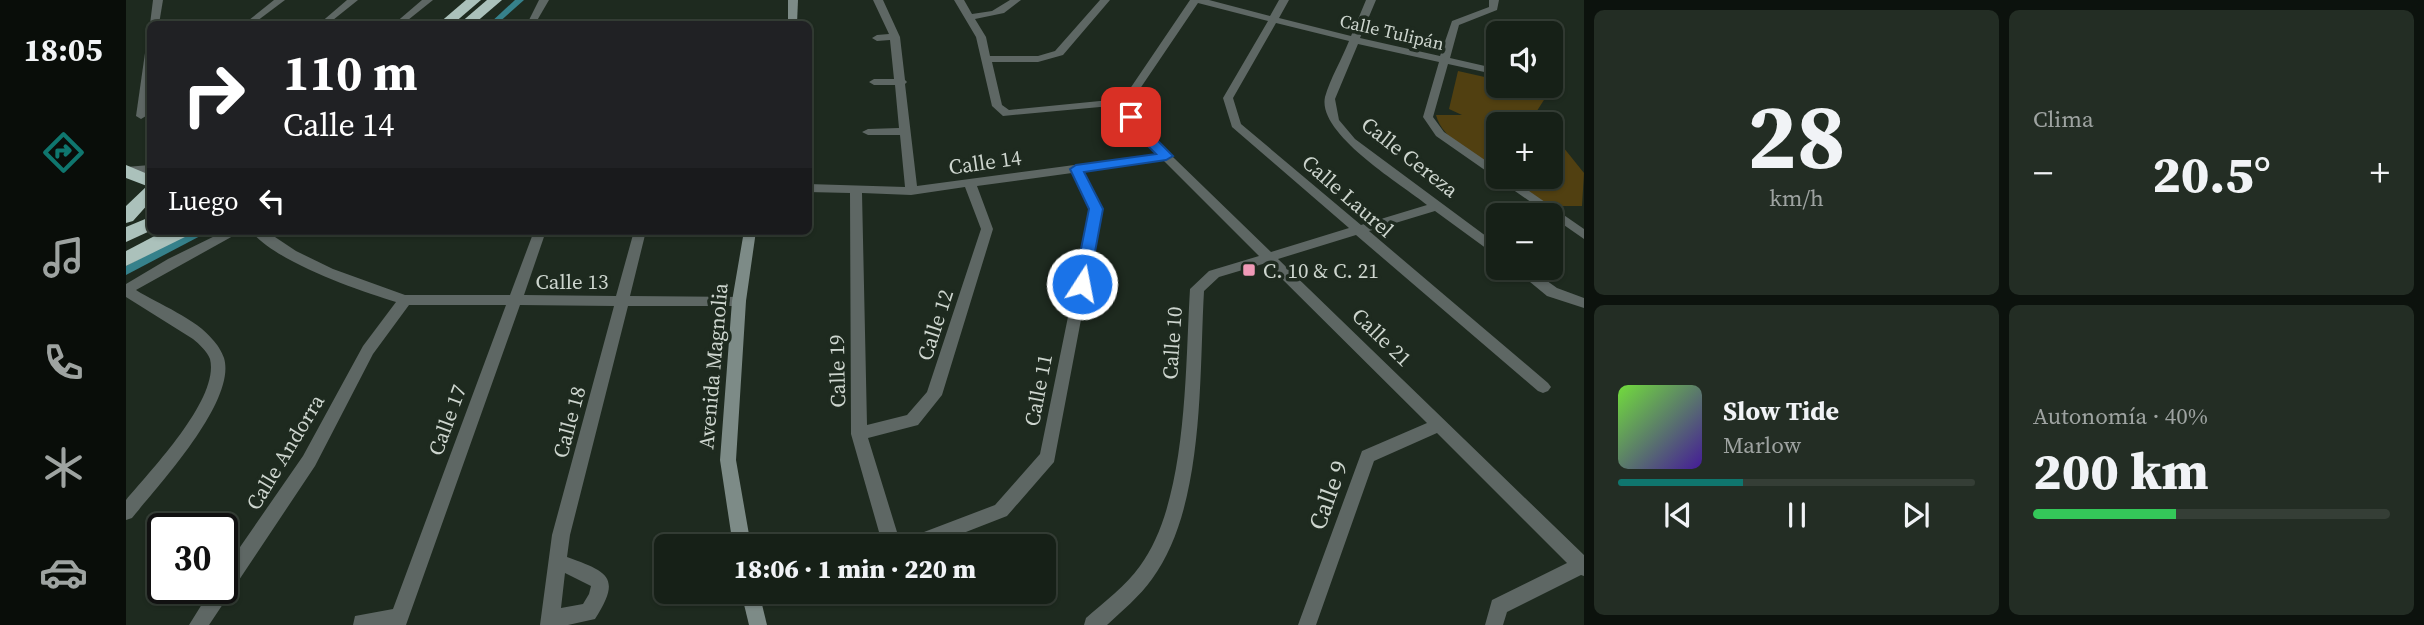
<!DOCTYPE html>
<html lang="es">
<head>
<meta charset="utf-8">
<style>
	:root { --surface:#162017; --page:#232d24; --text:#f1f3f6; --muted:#9ea3a1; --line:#353e36; --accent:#0f766e }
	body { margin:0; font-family:"Source Serif 4",serif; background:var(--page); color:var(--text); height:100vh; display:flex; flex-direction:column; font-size:26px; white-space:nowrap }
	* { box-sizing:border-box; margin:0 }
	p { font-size:23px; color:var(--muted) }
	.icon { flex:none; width:38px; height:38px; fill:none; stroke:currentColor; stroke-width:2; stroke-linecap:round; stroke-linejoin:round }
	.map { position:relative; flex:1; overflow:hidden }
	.side { display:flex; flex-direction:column; gap:10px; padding:10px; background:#0c120d; width:840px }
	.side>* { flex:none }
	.hud { position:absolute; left:21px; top:21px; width:665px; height:214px; border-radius:10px; box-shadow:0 2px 5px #0004,0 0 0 2px var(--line); background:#202124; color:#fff; overflow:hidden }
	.controls { position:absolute; left:1360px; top:21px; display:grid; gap:14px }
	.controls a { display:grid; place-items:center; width:77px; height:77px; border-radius:10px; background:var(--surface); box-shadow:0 2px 5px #0004,0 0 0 2px var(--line); font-size:35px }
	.speed { position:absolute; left:21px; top:513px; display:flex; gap:14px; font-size:35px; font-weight:700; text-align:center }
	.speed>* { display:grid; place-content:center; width:91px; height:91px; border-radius:50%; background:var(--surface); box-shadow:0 2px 5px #0004,0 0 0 2px var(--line); line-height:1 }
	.speed .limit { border:4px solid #111; border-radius:10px; background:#fff; color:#111 }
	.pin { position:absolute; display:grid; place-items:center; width:60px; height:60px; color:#fff; margin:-30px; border-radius:14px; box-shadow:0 4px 10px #0006 }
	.me { position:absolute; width:77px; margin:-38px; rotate:11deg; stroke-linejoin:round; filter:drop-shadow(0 0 5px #0008) }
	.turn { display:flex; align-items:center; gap:24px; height:147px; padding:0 21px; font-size:32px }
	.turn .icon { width:91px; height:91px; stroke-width:2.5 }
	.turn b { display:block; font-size:49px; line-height:60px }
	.then { display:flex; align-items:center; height:66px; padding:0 21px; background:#0003; gap:14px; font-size:26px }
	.big { font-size:52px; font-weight:800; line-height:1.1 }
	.side .tile { flex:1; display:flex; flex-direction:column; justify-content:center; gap:10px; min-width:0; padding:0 24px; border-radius:10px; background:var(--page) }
	.side .dial { align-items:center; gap:0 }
	.dial b { font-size:91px; line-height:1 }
	.song { display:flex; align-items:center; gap:21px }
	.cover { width:84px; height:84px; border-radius:10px; background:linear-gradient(135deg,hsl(100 70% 55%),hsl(260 70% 35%)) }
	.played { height:7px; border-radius:4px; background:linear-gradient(90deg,var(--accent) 35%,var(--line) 35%) }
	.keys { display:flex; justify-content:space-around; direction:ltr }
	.heat { display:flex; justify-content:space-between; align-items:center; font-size:38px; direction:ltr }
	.charge { height:10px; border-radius:5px; background:linear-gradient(90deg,#34c759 40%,var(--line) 0) }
	.side .tiles { flex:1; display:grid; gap:10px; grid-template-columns:repeat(2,1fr) }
	.trip { position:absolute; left:528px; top:534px; width:402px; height:70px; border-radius:10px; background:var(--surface); box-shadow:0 2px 5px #0004,0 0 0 2px var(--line); font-weight:800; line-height:70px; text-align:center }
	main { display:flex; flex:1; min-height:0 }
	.tab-bar { display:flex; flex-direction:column; width:126px; justify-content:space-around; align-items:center; background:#090d09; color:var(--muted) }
	.tab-bar .icon { width:49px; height:49px }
	.tab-bar .active { color:var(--accent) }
	.tab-bar b { font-size:32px; color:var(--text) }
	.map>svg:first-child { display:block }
	.green { fill:#514011 }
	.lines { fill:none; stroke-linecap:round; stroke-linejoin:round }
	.canal { fill:#36818b; fill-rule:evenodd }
	.street { fill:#5e6764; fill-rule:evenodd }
	.secondary { fill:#7d8b87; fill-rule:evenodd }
	.highway { fill:#abc1bb; fill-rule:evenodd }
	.route { fill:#1a73e8; stroke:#114b97; stroke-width:2 }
	.poi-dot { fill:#f09ab7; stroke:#1e2a1f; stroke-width:2.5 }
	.labels { text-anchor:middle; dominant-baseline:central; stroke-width:7; stroke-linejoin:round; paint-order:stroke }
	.far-street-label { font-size:18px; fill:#cdd5ce; stroke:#1e2a1f }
	.street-label { font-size:21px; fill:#cdd5ce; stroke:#1e2a1f }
	.poi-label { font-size:21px; fill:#cdd5ce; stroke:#1e2a1f; text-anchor:start }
	.near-street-label { font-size:24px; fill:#cdd5ce; stroke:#1e2a1f }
</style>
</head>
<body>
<main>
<nav class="tab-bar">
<b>18:05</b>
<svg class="icon active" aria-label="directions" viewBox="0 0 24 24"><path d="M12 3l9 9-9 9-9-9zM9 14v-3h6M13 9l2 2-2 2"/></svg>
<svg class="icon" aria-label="music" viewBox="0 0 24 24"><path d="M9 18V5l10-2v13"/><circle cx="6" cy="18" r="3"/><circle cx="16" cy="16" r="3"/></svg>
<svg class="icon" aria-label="phone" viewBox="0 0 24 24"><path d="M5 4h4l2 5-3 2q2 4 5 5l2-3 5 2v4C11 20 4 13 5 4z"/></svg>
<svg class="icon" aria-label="climate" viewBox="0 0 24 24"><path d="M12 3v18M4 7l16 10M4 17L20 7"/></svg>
<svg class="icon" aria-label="car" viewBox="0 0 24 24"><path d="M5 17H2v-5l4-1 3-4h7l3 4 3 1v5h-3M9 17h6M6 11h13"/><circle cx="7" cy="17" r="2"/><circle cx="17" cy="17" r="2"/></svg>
</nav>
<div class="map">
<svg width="1458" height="625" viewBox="0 0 1458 625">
	<rect width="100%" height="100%" fill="#1e2a1f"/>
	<g class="green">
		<path d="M1332,71L1372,80V86H1397L1423,92L1409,114L1383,118L1416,121L1419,124H1372V171C1352,157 1316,140 1310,115H1336L1323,109Z"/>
		<path d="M1425,132L1458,173L1456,206H1421L1380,177H1424Z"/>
	</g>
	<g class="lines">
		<g class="canal">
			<path d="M389,0H398L371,24H363Z"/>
			<path d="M65,231H80L78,234L0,275V266Z"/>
		</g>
		<g class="street">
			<path d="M27,0H37L33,24H24Z"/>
			<path d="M148,0H159L127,24H118Z"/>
			<path d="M221,0H232L202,24H193Z"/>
			<path d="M296,0H307L277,24H268Z"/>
			<path d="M413,0H423L409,24H401Z"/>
			<path d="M747,0H757L774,37L779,80L781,82L779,84L791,186L1031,154L1008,131L994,108L974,107L877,116L866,106L850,37L828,0H838L846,14L866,11L884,0H895L878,13L849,19L860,37L864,56H912L929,51L974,0H984L937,55L912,62H866L876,105L883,110L974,101L995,102L1064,0H1083L1144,16L1153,0H1163L1153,18L1225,36L1240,0H1250L1234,38L1314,56L1326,21L1363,7V0H1373L1371,10L1333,25L1324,58L1372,69V75L1322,64L1307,117L1318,132L1372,169V177H1383L1458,229V239L1310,136L1297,117L1313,62L1232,44L1209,99L1213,120L1229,139L1372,245V257L1309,211L1243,231L1422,383L1425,387L1422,391L1417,393L1412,391L1230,235L1152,259L1458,555V576L1455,575L1381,612L1377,625H1359L1366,600L1441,563L1311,433L1248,461L1190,625H1172L1236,451L1301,423L1140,263L1093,277L1078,291C1073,377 1079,507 1026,579C1014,596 996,611 981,625H958L960,618C978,602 1000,586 1014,566C1062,501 1059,369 1064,289L1083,271L1133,256L1037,160L957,171L976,209L928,462L881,516L804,546H757L725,434L724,193L682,192V184L779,187L774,135H742L736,132L742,129L773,128L769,85H748L743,82L748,79H768L764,40L751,41L746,38L751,35L763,34ZM1072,3L1142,21L1097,98L1106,127L1223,228L1145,252L1016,127L1003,105ZM1150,23L1223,41C1216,59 1204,79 1199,97C1191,134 1275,184 1301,205L1235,225L1115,124L1107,98ZM946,173L964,209L914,454L869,505L777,540L775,545L742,438L792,425L816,395L867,229L851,186ZM839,187L855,229L801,392L781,415L741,425L736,193L785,195Z"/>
			<path d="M24,50V86L20,116L15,119L10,116L19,53Z"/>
			<path d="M24,165V173L0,175V167Z"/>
			<path d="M99,231H116L10,290C32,304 71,319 87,340C91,344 96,352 98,358C111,401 32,486 6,518L0,520V500C24,471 94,399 84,359C81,351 73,344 67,339L0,297V284L42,259Z"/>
			<path d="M125,231H140L170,251L207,269L279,295H384L408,231H420L398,295L490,296L508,231H520L504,296L618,297L620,301L618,305L613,306H502L444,535L441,557C482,572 496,577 469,619L442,625H414L426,535L488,306L394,305L280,625H227L229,616L267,609L380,305H283L247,354L189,466L83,625H63L86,588H96V573L177,456L237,346L270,302C231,290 150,262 125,231ZM439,573L465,586L463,594L457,604L435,608Z"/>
			<path d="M1387,268H1403L1431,288L1458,298V308L1421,296Z"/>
			<path d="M618,592H653L651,598L625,606L618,603L616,597Z"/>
		</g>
		<g class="secondary">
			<path d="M662,0H672L671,24H662Z"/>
			<path d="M618,231H630L620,301L610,460L625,546H607L594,460L606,301Z"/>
			<path d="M615,592H633L641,625H623Z"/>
		</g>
		<g class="highway">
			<path d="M340,0H355L327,24H312Z"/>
			<path d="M361,0H376L348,24H333Z"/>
			<path d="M0,165L24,175V202L7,221L0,223V206L21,186L0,178Z"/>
			<path d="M24,217V231L0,242V227Z"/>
			<path d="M38,231H64L61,236L0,266V251Z"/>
		</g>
	</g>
	<path class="route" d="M1005,114L1047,156L1040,160L958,172L977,209L963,284L956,289L948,284L963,209L944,169L950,165L1030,154L1008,132L999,117Z"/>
	<rect class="poi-dot" x="1116" y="263" width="14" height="14" rx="3.5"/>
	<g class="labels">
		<g class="far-street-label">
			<text transform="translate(1266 32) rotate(13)">Calle Tulipán</text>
		</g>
		<g class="street-label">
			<text transform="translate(1284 157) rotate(38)">Calle Cereza</text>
			<text transform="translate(859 162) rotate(-8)">Calle 14</text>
			<text transform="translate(1222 196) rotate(41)">Calle Laurel</text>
			<text x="446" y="281">Calle 13</text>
			<text transform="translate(809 325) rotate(-72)">Calle 12</text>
			<text transform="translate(1256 337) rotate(44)">Calle 21</text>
			<text transform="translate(1046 343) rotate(-86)">Calle 10</text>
			<text transform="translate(587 366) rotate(-85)">Avenida Magnolia</text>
			<text transform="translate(711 371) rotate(-91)">Calle 19</text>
			<text transform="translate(912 390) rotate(-79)">Calle 11</text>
			<text transform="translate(321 420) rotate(-70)">Calle 17</text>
			<text transform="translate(443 422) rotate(-75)">Calle 18</text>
			<text transform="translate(159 452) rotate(-59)">Calle Andorra</text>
		</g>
		<g class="poi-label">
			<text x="1137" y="270">C. 10 &amp; C. 21</text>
		</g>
		<g class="near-street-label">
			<text transform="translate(1202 495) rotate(-70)">Calle 9</text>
		</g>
	</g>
</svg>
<div class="controls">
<a><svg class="icon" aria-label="sound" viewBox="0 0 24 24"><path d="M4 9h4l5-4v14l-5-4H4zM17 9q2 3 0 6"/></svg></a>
<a>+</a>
<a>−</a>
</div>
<div class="speed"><div class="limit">30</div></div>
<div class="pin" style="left:1005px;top:117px;background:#d93025"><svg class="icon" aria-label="arrive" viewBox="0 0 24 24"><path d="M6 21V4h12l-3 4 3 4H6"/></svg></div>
<svg class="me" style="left:956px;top:284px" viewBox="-20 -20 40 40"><circle r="17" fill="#1a73e8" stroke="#fff" stroke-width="3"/><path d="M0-11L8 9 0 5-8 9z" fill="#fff"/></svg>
<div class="trip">18:06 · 1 min · 220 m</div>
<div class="hud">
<div class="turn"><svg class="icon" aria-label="right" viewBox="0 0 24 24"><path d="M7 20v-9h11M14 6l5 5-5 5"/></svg><div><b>110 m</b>Calle 14</div></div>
<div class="then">Luego<svg class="icon" aria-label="left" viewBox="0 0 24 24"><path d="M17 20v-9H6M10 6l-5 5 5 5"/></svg></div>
</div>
</div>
<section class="side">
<div class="tiles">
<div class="tile dial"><b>28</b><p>km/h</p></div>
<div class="tile"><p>Clima</p>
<div class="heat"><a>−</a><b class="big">20.5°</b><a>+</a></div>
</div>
<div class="tile">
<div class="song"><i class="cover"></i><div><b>Slow Tide</b><p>Marlow</p></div></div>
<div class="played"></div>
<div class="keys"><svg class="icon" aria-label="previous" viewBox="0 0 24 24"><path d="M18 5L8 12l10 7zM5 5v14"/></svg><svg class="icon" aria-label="pause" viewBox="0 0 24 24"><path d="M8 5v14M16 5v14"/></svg><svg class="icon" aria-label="next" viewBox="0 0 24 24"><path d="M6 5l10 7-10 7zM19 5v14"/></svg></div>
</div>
<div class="tile"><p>Autonomía · 40%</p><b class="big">200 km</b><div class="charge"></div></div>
</div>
</section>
</main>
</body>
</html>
